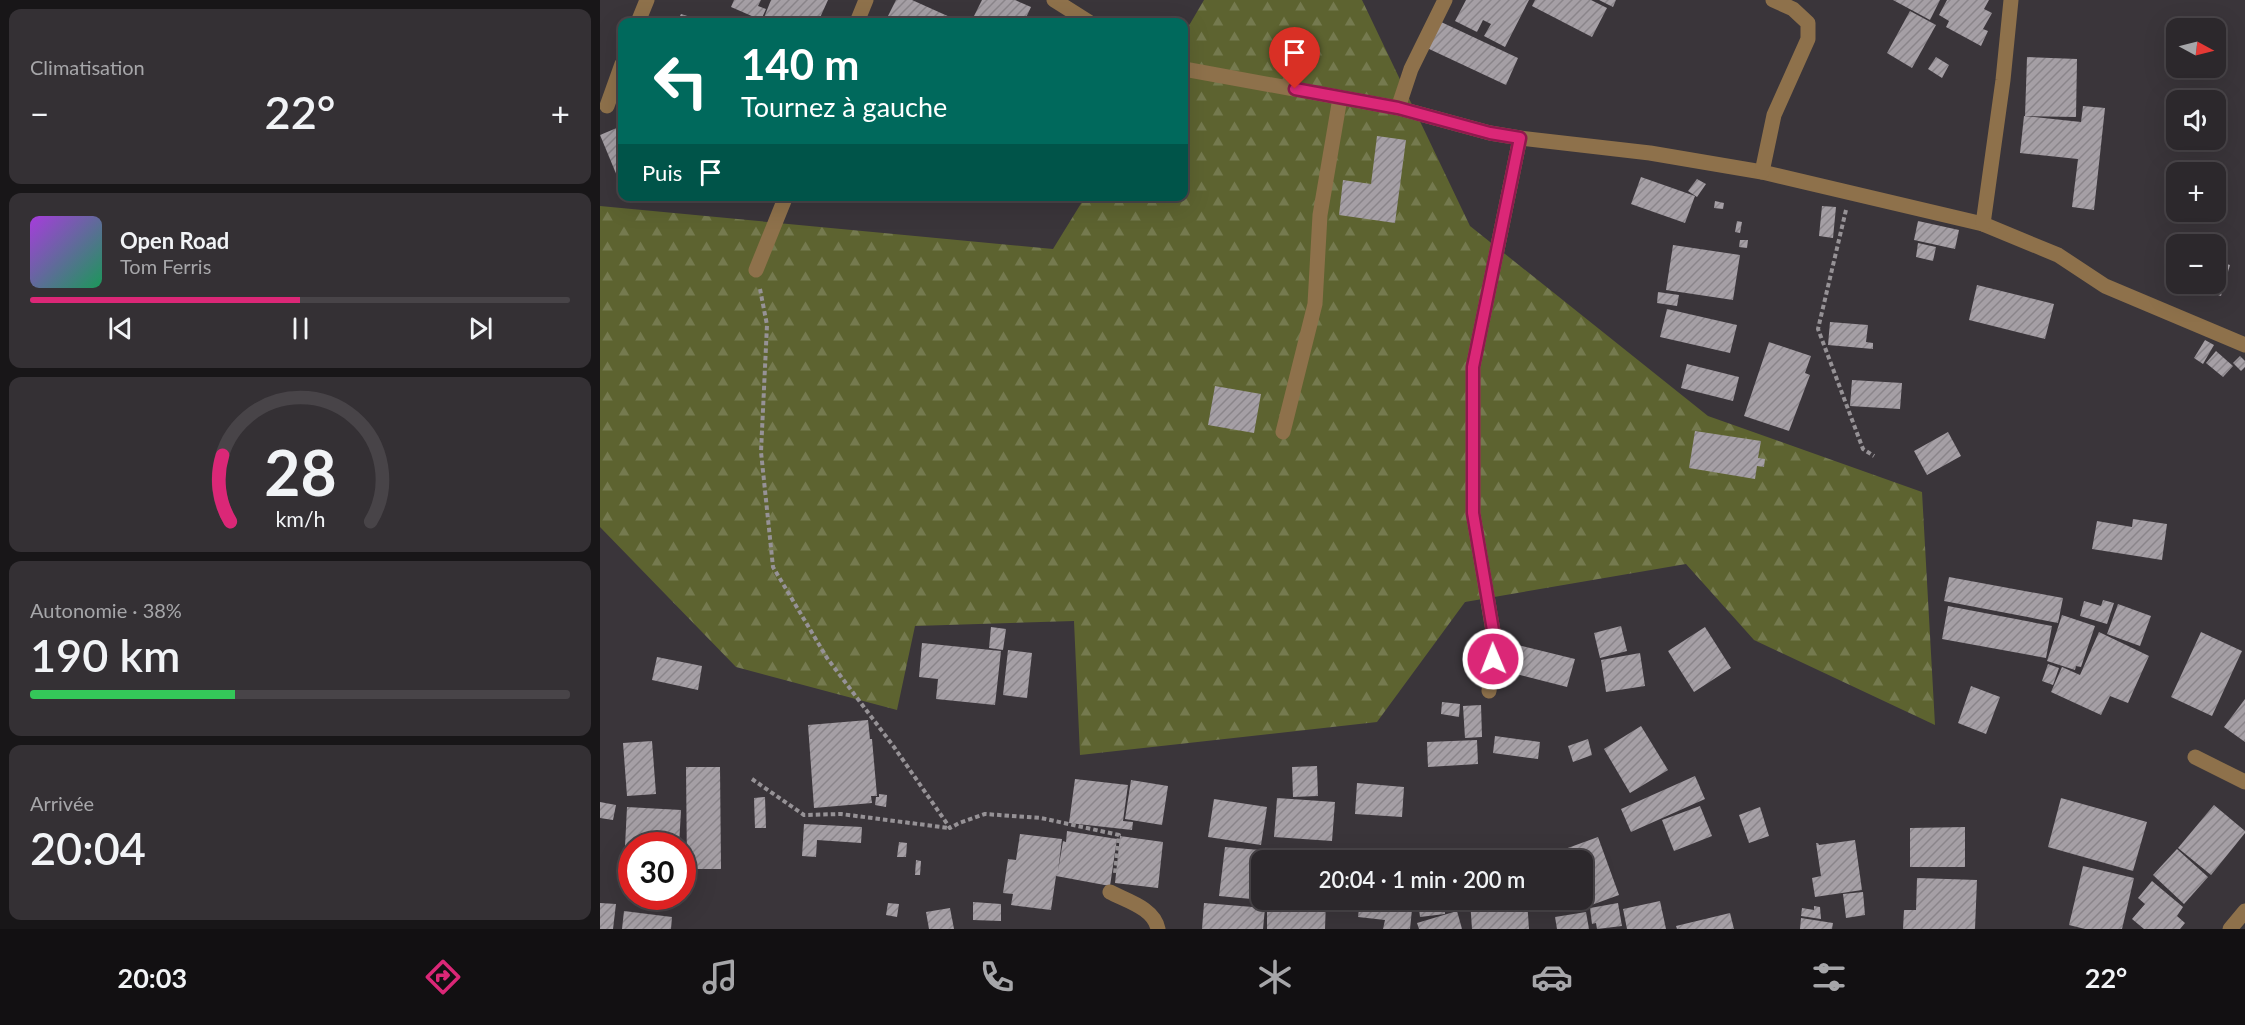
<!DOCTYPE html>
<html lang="fr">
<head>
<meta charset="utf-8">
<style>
	:root { --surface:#2c282c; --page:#343034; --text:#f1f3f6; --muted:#a6a6a9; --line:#484448; --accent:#db2777 }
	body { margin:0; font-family:Lato,sans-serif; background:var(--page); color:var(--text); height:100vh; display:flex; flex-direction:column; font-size:22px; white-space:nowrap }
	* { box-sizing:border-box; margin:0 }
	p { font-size:20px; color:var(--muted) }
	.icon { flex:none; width:33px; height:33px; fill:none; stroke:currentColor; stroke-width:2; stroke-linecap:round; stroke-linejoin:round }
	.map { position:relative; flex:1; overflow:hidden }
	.sheet { display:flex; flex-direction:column; gap:9px; padding:9px; background:#181618; width:600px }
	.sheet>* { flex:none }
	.guide { position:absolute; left:18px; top:18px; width:570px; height:183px; border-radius:12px; box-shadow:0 6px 24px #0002,0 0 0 2px var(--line); background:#00695c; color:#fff; overflow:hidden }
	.needle { width:39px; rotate:97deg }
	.controls { position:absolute; left:1566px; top:18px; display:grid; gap:12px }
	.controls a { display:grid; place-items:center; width:60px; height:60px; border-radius:12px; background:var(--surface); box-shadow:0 6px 24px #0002,0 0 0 2px var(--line); font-size:30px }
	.speed { position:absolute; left:18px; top:832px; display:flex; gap:12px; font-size:30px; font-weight:700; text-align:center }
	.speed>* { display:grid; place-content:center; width:78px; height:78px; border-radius:50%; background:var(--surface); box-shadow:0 6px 24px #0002,0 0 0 2px var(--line); line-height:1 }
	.speed .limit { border:9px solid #d22; background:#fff; color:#111 }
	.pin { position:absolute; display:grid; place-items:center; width:51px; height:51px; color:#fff; margin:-62px -26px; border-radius:50% 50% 50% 0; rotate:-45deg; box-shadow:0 0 6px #0007 }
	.pin .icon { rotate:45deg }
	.me { position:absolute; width:66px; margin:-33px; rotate:359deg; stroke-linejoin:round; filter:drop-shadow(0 0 4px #0008) }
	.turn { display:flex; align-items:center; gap:21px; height:126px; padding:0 24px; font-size:27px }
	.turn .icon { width:78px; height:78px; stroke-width:2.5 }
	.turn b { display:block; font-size:42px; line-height:51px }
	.then { display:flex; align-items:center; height:57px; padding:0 24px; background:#0003; gap:12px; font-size:22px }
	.big { font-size:45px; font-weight:600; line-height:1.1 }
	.sheet .card { flex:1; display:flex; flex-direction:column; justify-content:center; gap:9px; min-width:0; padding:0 21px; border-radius:12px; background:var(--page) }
	.sheet .dial { align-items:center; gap:0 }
	.dial svg { height:156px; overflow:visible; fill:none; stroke:var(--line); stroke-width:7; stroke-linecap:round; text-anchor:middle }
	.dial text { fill:var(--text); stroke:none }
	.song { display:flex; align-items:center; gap:18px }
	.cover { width:72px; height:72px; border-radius:9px; background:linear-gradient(135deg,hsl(280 70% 55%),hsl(150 70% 35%)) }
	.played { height:6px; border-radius:3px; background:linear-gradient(90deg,var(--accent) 50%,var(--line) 50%) }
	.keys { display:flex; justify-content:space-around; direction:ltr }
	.heat { display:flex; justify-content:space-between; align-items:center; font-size:33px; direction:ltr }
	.charge { height:9px; border-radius:4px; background:linear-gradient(90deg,#34c759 38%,var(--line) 0) }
	.trip { position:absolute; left:651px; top:850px; width:342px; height:60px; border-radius:12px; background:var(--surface); box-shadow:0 6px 24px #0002,0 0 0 2px var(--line); font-weight:600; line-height:60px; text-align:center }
	.menu { display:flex; height:96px; justify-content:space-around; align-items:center; background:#121012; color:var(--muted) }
	.menu .icon { width:42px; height:42px }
	.menu .selected { color:var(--accent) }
	.menu b { font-size:27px; color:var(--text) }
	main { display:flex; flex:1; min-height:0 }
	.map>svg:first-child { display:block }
	.forest { fill:url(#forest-firs) }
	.building { fill:url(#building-hatch) }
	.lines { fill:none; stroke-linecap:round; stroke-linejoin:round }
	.path { stroke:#969296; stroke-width:4; stroke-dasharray:4.5 3; stroke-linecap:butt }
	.street { stroke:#8e714b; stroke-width:15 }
	.route-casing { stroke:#8e194d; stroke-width:15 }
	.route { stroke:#db2777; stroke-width:10 }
</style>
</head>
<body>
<main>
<section class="sheet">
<div class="card"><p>Climatisation</p>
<div class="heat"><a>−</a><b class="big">22°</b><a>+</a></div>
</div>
<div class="card">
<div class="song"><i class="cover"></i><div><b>Open Road</b><p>Tom Ferris</p></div></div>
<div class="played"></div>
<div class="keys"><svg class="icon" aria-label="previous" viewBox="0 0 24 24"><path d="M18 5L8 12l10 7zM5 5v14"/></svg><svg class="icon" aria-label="pause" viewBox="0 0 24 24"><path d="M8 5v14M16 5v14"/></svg><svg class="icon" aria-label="next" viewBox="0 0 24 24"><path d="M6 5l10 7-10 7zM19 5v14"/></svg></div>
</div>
<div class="card dial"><svg viewBox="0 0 100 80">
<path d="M14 69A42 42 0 1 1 86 69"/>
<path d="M14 69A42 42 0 0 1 10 35" stroke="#db2777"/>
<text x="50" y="56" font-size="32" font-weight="700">28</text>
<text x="50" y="72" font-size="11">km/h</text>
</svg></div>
<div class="card"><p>Autonomie · 38%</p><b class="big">190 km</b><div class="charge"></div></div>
<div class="card"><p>Arrivée</p><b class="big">20:04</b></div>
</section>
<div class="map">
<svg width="1645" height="929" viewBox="0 0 1645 929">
	<defs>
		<pattern id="forest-firs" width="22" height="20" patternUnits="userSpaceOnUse" patternTransform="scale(1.5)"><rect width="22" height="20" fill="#5d6330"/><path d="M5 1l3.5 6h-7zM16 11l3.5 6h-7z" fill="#757a4f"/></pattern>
		<pattern id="building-hatch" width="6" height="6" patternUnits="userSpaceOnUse" patternTransform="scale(1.5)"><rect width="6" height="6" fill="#a59fa5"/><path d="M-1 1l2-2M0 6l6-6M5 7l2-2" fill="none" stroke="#8a858a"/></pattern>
	</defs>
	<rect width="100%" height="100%" fill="#3a353a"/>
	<path class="forest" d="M604,0H762L870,226L1108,416L1322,492L1335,725L1154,640L1086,564L865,602L777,722L480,755L474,621L315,626L297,710L136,667L0,527V206L453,249L485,197L584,196V34Z"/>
	<g class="building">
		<path d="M134,0H161L158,6L166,9L161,20L131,7Z"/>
		<path d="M171,0H228L218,22H169L163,20Z"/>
		<path d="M296,0H312L361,22H285Z"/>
		<path d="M382,0H415L431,7L424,22H371Z"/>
		<path d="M866,0H929L905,47L884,36L891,24L883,20L877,32L855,21Z"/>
		<path d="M935,0H991L1007,8L992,37L932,6Z"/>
		<path d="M999,0H1016L1013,7Z"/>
		<path d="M1293,0H1340L1330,20Z"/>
		<path d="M1347,0H1389L1384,9L1392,13L1383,29L1388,31L1381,46L1346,27L1349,21L1339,15Z"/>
		<path d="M1310,11L1336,25L1312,68L1287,53Z"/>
		<path d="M81,14L106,22H77Z"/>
		<path d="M839,21L918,58L906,85L827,48Z"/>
		<path d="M1336,57L1349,65L1342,78L1328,69Z"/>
		<path d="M1427,57L1477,59L1476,117L1425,116Z"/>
		<path d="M1483,106L1505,108L1494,210L1472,207L1478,159L1420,153L1424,116L1481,122Z"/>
		<path d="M19,127L22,135V188L0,135Z"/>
		<path d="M777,136L806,140L795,223L739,215L743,180L771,184Z"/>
		<path d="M1041,177L1095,196L1085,223L1031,204Z"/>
		<path d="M1097,179L1106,184L1097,197L1088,191Z"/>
		<path d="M1115,201L1124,203L1123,209L1114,208Z"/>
		<path d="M1222,206L1236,207L1233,238L1219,236Z"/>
		<path d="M1137,221L1142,222L1140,233L1135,232Z"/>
		<path d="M1318,221L1359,230L1355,249L1314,240Z"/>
		<path d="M1140,240H1148L1147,248L1139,247Z"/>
		<path d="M1318,243L1336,247L1333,261L1316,257Z"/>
		<path d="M1073,245L1140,255L1133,300L1066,290Z"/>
		<path d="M1616,261L1630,265L1621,296L1605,291L1607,284H1616Z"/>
		<path d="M1377,285L1454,304L1445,339L1369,320Z"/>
		<path d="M1058,292L1079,295L1077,306L1057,303Z"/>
		<path d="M1067,309L1137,325L1130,353L1060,337Z"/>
		<path d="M1230,322L1268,325L1266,342L1273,343V349L1228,345Z"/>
		<path d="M1605,340L1614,345L1603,364L1594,358Z"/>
		<path d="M1169,342L1211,356L1205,373L1210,375L1189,431L1144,416Z"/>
		<path d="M1616,351L1633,366L1623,377L1606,363Z"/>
		<path d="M1640,356L1645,361V367L1641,371L1633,363Z"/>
		<path d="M1087,364L1139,377L1133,401L1081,388Z"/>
		<path d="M1252,380L1302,383L1300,409L1250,406Z"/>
		<path d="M615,386L661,394L654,433L608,425Z"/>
		<path d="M1095,431L1161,441L1158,458L1165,459L1164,467L1157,466L1155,479L1089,468Z"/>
		<path d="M1348,432L1361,456L1327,475L1314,451Z"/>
		<path d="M1533,519L1567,524L1562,560L1492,549L1497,521L1532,527Z"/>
		<path d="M1349,577L1463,598L1458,623L1344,601Z"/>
		<path d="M1503,600L1514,603L1507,624L1480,616L1484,601L1501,606Z"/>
		<path d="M1518,604L1551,616L1540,646L1507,634Z"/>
		<path d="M1348,606L1452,626L1446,658L1342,639Z"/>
		<path d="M1462,615L1495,626L1481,667L1476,666L1475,670L1447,661Z"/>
		<path d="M1021,626L1027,651L1000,658L994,633Z"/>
		<path d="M391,627L406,629L403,650L389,648Z"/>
		<path d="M1105,627L1131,668L1094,692L1068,651Z"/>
		<path d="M1499,632L1549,656L1528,703L1510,696L1501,715L1451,692L1462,667L1480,675Z"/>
		<path d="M1601,632L1642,651L1612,716L1571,697Z"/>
		<path d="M322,643L401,651L395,705L336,699L338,679L319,677Z"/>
		<path d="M918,645L975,659L967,687L912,673Z"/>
		<path d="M408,650L432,653L427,698L403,695Z"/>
		<path d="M1040,653L1045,686L1006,692L1001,660Z"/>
		<path d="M57,657L102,666L98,690L52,680Z"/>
		<path d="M1448,664L1459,668L1453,685L1442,681Z"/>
		<path d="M1371,686L1400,697L1386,734L1358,723Z"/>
		<path d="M1645,699V742L1624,727Z"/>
		<path d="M842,702L860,704L859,717L841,714Z"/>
		<path d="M881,705L882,737L865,738L863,706Z"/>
		<path d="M268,720L270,739H272L277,796H271L272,803L214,808L208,725Z"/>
		<path d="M1041,726L1068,770L1030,793L1004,749Z"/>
		<path d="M895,736L940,742L938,759L893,753Z"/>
		<path d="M988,739L992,755L973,762L968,746Z"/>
		<path d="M877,740L878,764L828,767L827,742Z"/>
		<path d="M52,741L56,794L27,796L23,743Z"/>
		<path d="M717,766L718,796L693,797L692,767Z"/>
		<path d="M86,767H120L121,869H87Z"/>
		<path d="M1095,776L1105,799L1031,832L1021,809Z"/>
		<path d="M475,779L528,785L523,821L533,822L532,830L469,823Z"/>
		<path d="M531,780L568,786L562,825L525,819Z"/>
		<path d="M757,783L804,787L802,817L755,814Z"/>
		<path d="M279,794L287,795L286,807L275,805L276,797H279Z"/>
		<path d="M165,797L166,828H155L154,798Z"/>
		<path d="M677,798L735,802L732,841L674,837Z"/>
		<path d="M1461,798L1547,822L1533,871L1448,847Z"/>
		<path d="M614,799L667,807L661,845L608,837Z"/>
		<path d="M0,802L16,805L13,820L0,818Z"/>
		<path d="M1614,805L1645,831V833L1611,875L1578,848Z"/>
		<path d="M1100,806L1112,836L1074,851L1062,820Z"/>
		<path d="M27,807L81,810L79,846H32V866H24Z"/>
		<path d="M1160,807L1169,836L1149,843L1139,815Z"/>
		<path d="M204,824L262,827L261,843L217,840L216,857L202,856Z"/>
		<path d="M1365,827V867H1310V828Z"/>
		<path d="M467,831L517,839L510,886L456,876L451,910L411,905L413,894L403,893L408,859L416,860L420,834L462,839L458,871L463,841L466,842Z"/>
		<path d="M520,836L563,842L558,888L515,883Z"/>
		<path d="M998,837L1019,895L975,911L971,900H982V861H957L954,853Z"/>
		<path d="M1255,840L1262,890L1215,897L1212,878L1221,876L1216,843H1218L1219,845Z"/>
		<path d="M299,842L307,843L306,857H297Z"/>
		<path d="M625,847L671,851L670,861H662V900L619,896Z"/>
		<path d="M1577,849L1608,877L1584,904L1553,875Z"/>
		<path d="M316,860L321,861L320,875H315Z"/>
		<path d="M1483,866L1534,878L1522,929H1485L1469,925Z"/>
		<path d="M1317,878L1377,880L1375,929H1303L1304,910H1316Z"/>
		<path d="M1552,881L1583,907L1577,916L1585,923L1580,929H1544L1532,919L1545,904L1538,898Z"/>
		<path d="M1263,892L1265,915L1246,918L1243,894Z"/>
		<path d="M670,900H726L725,929H667V909H669Z"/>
		<path d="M760,900H813L810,929H783L785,920L758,917Z"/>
		<path d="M844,900L845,914L820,917L818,901Z"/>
		<path d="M870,900H927L929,929H872Z"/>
		<path d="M1060,901L1066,929H1027L1023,909Z"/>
		<path d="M373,902L401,904V921L373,920Z"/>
		<path d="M0,903L16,904L13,929H0Z"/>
		<path d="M288,903L299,904L297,917L286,915Z"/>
		<path d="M604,903L665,908L663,929H602Z"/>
		<path d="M1018,903L1022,926L997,929L996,923L992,924L990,908Z"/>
		<path d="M1214,906L1220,907L1221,919L1201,916L1202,908L1214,910Z"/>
		<path d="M350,908L354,929H329L326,912Z"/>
		<path d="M24,911L72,917L71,929H22Z"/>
		<path d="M857,911L862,929H819L817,923Z"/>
		<path d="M986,912L989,929H957L955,917Z"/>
		<path d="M1130,913L1134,929H1077L1076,926Z"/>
		<path d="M1201,918L1233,923L1232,929H1200Z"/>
	</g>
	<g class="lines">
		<g class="path">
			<path d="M1246,210L1218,329L1263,449L1274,456"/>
			<path d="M160,289L167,325L161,452L173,567L227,658L294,747L350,828L359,823L385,814L441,818L519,835L515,873"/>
			<path d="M152,779L204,815L241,814L349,828"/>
		</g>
		<g class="street">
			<path d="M454,0L489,22"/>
			<path d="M38,22L47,0"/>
			<path d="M257,22L266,0"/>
			<path d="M584,69L798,108L890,133L920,138L1050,153L1162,172L1383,224L1458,255L1505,286L1645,345"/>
			<path d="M7,106L22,64"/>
			<path d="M798,108L811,69L845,0"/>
			<path d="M1162,172L1174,115L1208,39V23L1193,9L1173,0"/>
			<path d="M1383,224L1403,80L1411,0"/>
			<path d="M156,270L186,196"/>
			<path d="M683,432L715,304L720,215L740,98"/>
			<path d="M889,691L895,643L873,513V367L920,138"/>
			<path d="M1595,757L1645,782"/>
			<path d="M510,892C527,901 554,908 558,929"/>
			<path d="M1630,929L1645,911"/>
		</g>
	</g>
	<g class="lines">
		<defs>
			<path id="route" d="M695,89L798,108L890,133L920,138L873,367V513L895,642L893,659"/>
		</defs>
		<use href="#route" class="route-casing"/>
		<use href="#route" class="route"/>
	</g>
</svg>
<div class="controls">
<a><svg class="needle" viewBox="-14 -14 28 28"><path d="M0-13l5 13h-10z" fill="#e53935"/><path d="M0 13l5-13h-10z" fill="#a6a6a9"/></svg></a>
<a><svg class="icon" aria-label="sound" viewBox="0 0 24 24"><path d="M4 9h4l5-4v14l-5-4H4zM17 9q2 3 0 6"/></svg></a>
<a>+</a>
<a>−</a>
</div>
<div class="speed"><div class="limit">30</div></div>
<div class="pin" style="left:695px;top:89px;background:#d93025"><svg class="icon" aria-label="arrive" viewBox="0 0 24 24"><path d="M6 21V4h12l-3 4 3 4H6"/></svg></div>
<svg class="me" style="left:893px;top:659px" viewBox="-20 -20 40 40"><circle r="17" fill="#db2777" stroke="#fff" stroke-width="3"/><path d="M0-11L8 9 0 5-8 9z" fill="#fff"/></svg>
<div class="trip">20:04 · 1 min · 200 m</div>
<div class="guide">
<div class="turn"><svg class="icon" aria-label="left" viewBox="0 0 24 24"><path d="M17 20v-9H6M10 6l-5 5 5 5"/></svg><div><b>140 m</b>Tournez à gauche</div></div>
<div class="then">Puis<svg class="icon" aria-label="arrive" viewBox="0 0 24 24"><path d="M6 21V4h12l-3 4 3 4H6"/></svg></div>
</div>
</div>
</main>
<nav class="menu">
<b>20:03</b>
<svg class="icon selected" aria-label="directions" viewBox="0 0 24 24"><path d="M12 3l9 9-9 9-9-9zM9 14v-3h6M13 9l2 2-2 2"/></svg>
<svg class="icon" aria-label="music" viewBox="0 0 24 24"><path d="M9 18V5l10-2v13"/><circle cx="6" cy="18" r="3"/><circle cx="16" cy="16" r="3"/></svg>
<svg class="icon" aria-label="phone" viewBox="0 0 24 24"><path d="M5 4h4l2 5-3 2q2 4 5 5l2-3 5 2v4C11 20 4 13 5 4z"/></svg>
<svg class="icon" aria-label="climate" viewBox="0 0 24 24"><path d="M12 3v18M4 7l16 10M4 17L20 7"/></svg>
<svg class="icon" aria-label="car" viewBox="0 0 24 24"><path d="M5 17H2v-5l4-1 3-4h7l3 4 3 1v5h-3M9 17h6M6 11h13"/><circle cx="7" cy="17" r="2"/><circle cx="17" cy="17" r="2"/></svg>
<svg class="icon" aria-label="filters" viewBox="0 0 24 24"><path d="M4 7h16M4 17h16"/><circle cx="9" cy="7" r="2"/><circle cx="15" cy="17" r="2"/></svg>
<b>22°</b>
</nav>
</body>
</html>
